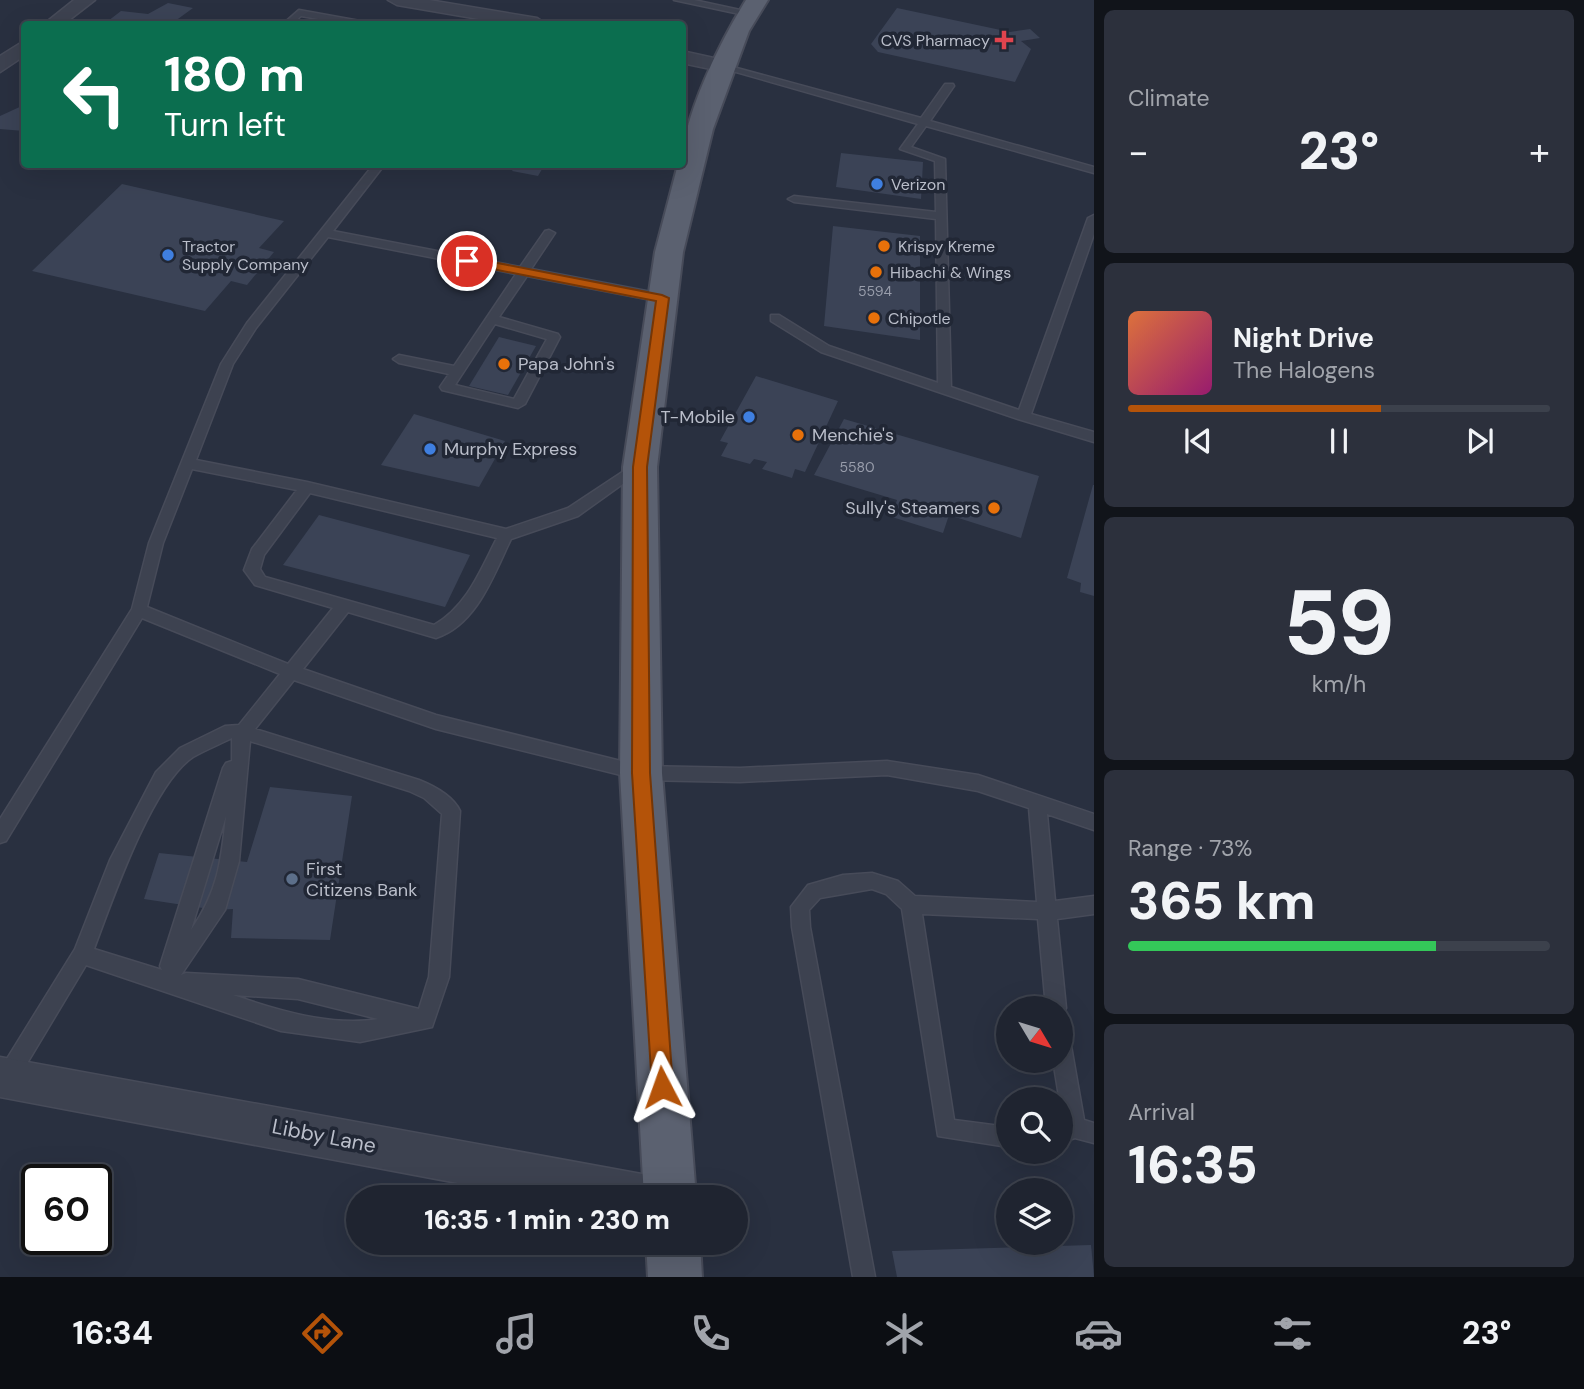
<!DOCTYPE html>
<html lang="en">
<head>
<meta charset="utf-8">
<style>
	:root { --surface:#1f2430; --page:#2c303c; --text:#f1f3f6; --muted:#a1a4ab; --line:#3c414c; --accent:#b45309 }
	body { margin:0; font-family:"DM Sans",sans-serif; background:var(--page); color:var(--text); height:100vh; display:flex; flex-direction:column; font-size:26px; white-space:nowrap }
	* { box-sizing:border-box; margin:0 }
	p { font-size:23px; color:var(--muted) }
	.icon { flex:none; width:38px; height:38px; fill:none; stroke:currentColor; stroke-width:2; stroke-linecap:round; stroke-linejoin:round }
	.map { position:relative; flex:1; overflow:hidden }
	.side { display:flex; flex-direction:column; gap:10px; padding:10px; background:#11141a; width:490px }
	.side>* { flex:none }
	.hud { position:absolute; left:21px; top:21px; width:665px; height:147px; border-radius:7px; box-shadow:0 7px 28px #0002,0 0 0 2px var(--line); background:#0b6e4f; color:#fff; overflow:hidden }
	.needle { width:46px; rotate:128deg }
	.buttons { position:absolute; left:996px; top:996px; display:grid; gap:14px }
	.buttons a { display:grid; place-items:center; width:77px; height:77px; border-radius:50%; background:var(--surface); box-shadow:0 7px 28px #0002,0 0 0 2px var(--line); font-size:35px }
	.speed { position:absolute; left:21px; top:1164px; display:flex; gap:14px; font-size:35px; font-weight:700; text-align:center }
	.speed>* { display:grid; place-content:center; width:91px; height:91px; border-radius:50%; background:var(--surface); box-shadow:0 7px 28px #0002,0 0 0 2px var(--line); line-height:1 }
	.speed .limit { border:4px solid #111; border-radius:10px; background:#fff; color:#111 }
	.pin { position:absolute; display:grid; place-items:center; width:60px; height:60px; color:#fff; margin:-30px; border:4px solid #fff; border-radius:50%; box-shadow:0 2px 7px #0007 }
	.me { position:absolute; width:77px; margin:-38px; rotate:356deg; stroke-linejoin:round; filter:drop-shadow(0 0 5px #0008) }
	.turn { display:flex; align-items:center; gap:24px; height:147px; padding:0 28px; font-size:32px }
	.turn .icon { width:91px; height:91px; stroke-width:2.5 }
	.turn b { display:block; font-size:49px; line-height:60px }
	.big { font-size:52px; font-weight:800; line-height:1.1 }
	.side .widget { flex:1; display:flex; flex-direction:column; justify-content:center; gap:10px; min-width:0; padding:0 24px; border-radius:10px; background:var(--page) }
	.side .dial { align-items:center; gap:0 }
	.dial b { font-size:91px; line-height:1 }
	.song { display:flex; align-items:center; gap:21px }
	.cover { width:84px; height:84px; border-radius:10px; background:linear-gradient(135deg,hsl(20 70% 55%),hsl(320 70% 35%)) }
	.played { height:7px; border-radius:4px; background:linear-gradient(90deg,var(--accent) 60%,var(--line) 60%) }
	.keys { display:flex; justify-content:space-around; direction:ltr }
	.heat { display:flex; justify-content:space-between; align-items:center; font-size:38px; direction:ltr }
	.charge { height:10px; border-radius:5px; background:linear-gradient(90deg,#34c759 73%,var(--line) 0) }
	.trip { position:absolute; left:346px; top:1185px; width:402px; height:70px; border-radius:35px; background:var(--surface); box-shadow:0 7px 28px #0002,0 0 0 2px var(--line); font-weight:800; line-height:70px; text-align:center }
	.dock { display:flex; height:112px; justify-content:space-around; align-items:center; background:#0c0e13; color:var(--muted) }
	.dock .icon { width:49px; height:49px }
	.dock .on { color:var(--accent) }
	.dock b { font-size:32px; color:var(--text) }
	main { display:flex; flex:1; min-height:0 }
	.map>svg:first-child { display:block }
	.building { fill:#3b4356 }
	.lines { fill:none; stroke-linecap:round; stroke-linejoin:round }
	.lane-casing { stroke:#474b59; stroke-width:3 }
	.street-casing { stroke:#474b59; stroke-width:3 }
	.primary-casing { stroke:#474b59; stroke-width:4 }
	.lane { fill:#3d4250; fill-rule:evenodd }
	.street { fill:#3d4250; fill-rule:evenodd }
	.primary { fill:#5b6170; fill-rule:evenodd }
	.route { fill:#b45309; stroke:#753606; stroke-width:2 }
	.health-dot { fill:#e0444e; stroke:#212735; stroke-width:2.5 }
	.shop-dot { fill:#3f7fe0; stroke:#212735; stroke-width:2.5 }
	.food-dot { fill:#e8710a; stroke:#212735; stroke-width:2.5 }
	.service-dot { fill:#5c6f8a; stroke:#212735; stroke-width:2.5 }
	.labels { text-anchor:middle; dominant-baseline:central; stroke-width:7; stroke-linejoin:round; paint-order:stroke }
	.number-label { font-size:14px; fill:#989dab }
	.far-poi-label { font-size:16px; fill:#babeca; stroke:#212735; text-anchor:start }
	.poi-label { font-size:18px; fill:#babeca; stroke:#212735; text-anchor:start }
	.near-street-label { font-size:21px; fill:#babeca; stroke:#212735 }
</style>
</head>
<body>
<main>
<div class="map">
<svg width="1094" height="1277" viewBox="0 0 1094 1277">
	<rect width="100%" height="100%" fill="#293040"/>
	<g class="building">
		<path d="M168,3L193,8L171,24L108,21L121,11L148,14Z"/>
		<path d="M897,8L1010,32L1030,29L1040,38L1021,41L1031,49L1015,82L878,52L871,44Z"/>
		<path d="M24,105V131L0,129V116Z"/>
		<path d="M841,153L923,162L921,199L836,187Z"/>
		<path d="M517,164H545L538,176L512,171Z"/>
		<path d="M122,184L284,221L259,248L274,252L247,285L231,281L205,311L32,271Z"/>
		<path d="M833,226L920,236V340L824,326Z"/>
		<path d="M499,337L536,346L508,395L469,386Z"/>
		<path d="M756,376L838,401L805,472L795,469L792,478L762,469L767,462L754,459L750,464L721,456L728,443L720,441Z"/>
		<path d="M414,414L505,441L479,487L381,465Z"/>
		<path d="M844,419L1039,476L1021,538L949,515L943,533L892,517L897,500L814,475Z"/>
		<path d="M1093,485H1094V596L1080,592L1081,583L1067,578Z"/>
		<path d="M319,515L470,555L445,607L283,565Z"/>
		<path d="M270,787L352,796L330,940L231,938L233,909L216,910L144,899L159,853L247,862Z"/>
		<path d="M1091,1245L1094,1277H897L892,1251Z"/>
	</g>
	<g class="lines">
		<defs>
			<g id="lane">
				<path d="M674,0H694L754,13L749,16Z"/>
				<path d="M299,10L360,21L365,24H347L301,16L292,24H283Z"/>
				<path d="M722,64L921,118L945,84H953L954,86L930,121L1094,167V173L926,126L911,147L945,159L951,387L1019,410L1088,218L1094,215V234L1031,414L1094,432V442L1018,419L821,352L771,321V315H779L829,346L938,383L936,219L794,202L788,199L794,196L936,212L935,161L900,149L918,124L722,68Z"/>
				<path d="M682,123L704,127L705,129L700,132L682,129Z"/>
				<path d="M374,164H385L333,231L520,267L545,231L549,230L555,233L531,269L662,294L668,298L662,302L527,276L499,317L558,334L560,337L525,404L518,408L442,390L440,387L449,374L399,363L393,359L399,355L454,366L516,274L328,237L256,328L233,364L196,460L307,482L506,529L568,508L633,465H643L645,468L578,516L511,539C494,574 477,625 436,638L348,612L303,669L436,715L641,766L740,768L887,761L978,775L1094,814V830L1047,814L1055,901L1094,896V914L1057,919L1066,1008L1063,1015L1060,1016V1008H1046L1038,919L922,914L954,1120L1008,1127V1147L938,1136L902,909L886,894L872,889L820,898L809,910L810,927L875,1277H853L792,927L791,907L808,885L843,875L872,873L898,881L915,896L1037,902L1029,808L978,791L887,775L740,782L641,780L436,729L294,680L255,729L419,780C434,786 453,796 460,811L449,977L432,1027L360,1042L281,1031L86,965L14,1085L7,1088L0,1085V1070L75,949L110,860L156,772L180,748L225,726L239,725L280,674L142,618L6,841L0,843V819L132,609L149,543L221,364L247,323ZM495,324L547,339L514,399L455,385ZM192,469L297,490L252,549L244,570L255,585L333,608L288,664L147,607L163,543ZM310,493L497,538C480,571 467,606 434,625L265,577L260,569L264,555ZM232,738V761L226,763L223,768L160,966L162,970L94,949C112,901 152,784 193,757C205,750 220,744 232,738ZM250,741L409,791L424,798L442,814L429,977L419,1009L298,979L186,973L181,975L225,910L239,861ZM226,816C221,862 218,891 191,930ZM233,995L298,999L378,1019C332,1027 276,1010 233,995Z"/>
				<path d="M1060,1030L1067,1033L1070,1040L1084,1120L1094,1123V1143L1075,1138L1060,1143V1122L1063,1121L1053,1060H1060Z"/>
			</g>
			<g id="street">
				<path d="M74,0H95L64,24H44Z"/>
				<path d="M388,0H429L537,18L546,24H508L397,5Z"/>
				<path d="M24,41V56L0,72V56Z"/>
				<path d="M682,51L732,62L735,66L725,72L682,63Z"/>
				<path d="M0,1057L647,1175L662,1182L669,1197H532L0,1097Z"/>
			</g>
			<g id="primary">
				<path d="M746,0H768L749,31L713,129L683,252L657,467L662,773L696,1197H644L620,773L623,467L655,252L678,164H682C682,118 721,40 746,0Z"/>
				<path d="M646,1242H700L702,1277H648Z"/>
			</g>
		</defs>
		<use href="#lane" class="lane-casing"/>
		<use href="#street" class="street-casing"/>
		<use href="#primary" class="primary-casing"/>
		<use href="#lane" class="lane"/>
		<use href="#street" class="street"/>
		<use href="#primary" class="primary"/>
	</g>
	<path class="route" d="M467,257L662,295L669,298L647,467L650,773L673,1087L670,1095L662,1098L655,1095L652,1087L632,773L633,467L656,301L462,263V258Z"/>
	<path class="health-dot" d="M1000.5 29.5h7v7h7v7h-7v7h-7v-7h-7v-7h7z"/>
	<g class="shop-dot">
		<circle cx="877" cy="184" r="7"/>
		<circle cx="168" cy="255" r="7"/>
		<circle cx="749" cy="417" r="7"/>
		<circle cx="430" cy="449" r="7"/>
	</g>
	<g class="food-dot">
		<circle cx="884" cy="246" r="7"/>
		<circle cx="876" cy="272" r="7"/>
		<circle cx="874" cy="318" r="7"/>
		<circle cx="504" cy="364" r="7"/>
		<circle cx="798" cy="435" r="7"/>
		<circle cx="994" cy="508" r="7"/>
	</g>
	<circle class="service-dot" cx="292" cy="879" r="7"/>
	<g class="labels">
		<g class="number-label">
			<text x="875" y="291">5594</text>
			<text x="857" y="467">5580</text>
		</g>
		<g class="far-poi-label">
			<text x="990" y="40" text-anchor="end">CVS Pharmacy</text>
			<text x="891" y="184">Verizon</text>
			<text x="182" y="246">Tractor<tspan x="182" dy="18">Supply Company</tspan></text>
			<text x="898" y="246">Krispy Kreme</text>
			<text x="890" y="272">Hibachi &amp; Wings</text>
			<text x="888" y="318">Chipotle</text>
		</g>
		<g class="poi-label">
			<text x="518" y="364">Papa John's</text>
			<text x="735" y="417" text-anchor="end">T-Mobile</text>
			<text x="812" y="435">Menchie's</text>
			<text x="444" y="449">Murphy Express</text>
			<text x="980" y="508" text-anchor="end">Sully's Steamers</text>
			<text x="306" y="869">First<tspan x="306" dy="21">Citizens Bank</tspan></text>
		</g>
		<g class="near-street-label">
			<text transform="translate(324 1136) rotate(11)">Libby Lane</text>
		</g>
	</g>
</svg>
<div class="buttons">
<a><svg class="needle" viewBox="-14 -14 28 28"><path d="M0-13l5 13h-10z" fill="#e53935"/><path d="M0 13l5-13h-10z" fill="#a1a4ab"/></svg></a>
<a><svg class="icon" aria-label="search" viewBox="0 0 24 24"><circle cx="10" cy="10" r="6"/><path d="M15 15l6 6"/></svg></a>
<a><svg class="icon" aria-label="layers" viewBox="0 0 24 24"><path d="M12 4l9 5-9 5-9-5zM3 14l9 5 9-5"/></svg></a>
</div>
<div class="speed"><div class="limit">60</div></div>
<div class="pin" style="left:467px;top:261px;background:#d93025"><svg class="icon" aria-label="arrive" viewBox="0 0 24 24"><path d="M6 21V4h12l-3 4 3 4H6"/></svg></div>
<svg class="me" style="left:662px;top:1087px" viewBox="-20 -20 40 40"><path d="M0-17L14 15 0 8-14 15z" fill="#b45309" stroke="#fff" stroke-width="4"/></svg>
<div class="trip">16:35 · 1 min · 230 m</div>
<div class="hud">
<div class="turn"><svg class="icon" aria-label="left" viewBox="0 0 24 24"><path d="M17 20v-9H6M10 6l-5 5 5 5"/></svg><div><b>180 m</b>Turn left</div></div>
</div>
</div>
<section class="side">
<div class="widget"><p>Climate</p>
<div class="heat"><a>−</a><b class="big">23°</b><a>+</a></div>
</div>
<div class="widget">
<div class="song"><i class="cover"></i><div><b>Night Drive</b><p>The Halogens</p></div></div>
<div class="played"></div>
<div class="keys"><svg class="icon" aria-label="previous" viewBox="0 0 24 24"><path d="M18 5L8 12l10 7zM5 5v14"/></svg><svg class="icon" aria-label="pause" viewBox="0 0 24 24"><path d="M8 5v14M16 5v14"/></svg><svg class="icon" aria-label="next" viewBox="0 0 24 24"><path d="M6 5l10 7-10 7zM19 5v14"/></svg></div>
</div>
<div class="widget dial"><b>59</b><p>km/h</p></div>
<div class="widget"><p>Range · 73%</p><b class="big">365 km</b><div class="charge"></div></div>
<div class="widget"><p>Arrival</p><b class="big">16:35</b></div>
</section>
</main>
<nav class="dock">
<b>16:34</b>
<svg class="icon on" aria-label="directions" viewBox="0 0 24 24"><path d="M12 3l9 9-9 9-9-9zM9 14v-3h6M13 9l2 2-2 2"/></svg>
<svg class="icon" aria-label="music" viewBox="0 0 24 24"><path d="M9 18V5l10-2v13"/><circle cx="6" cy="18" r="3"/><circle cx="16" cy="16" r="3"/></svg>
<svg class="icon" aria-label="phone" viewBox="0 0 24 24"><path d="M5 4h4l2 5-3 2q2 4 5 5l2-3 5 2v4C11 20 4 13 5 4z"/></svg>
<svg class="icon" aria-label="climate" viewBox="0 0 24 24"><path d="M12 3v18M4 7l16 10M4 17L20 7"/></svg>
<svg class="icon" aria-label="car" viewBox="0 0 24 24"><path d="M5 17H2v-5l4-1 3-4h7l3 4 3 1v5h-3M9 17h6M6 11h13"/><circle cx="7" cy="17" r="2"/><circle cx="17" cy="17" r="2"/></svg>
<svg class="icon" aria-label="filters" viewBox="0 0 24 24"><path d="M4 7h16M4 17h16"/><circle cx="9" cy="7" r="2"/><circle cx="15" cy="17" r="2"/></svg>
<b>23°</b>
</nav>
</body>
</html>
